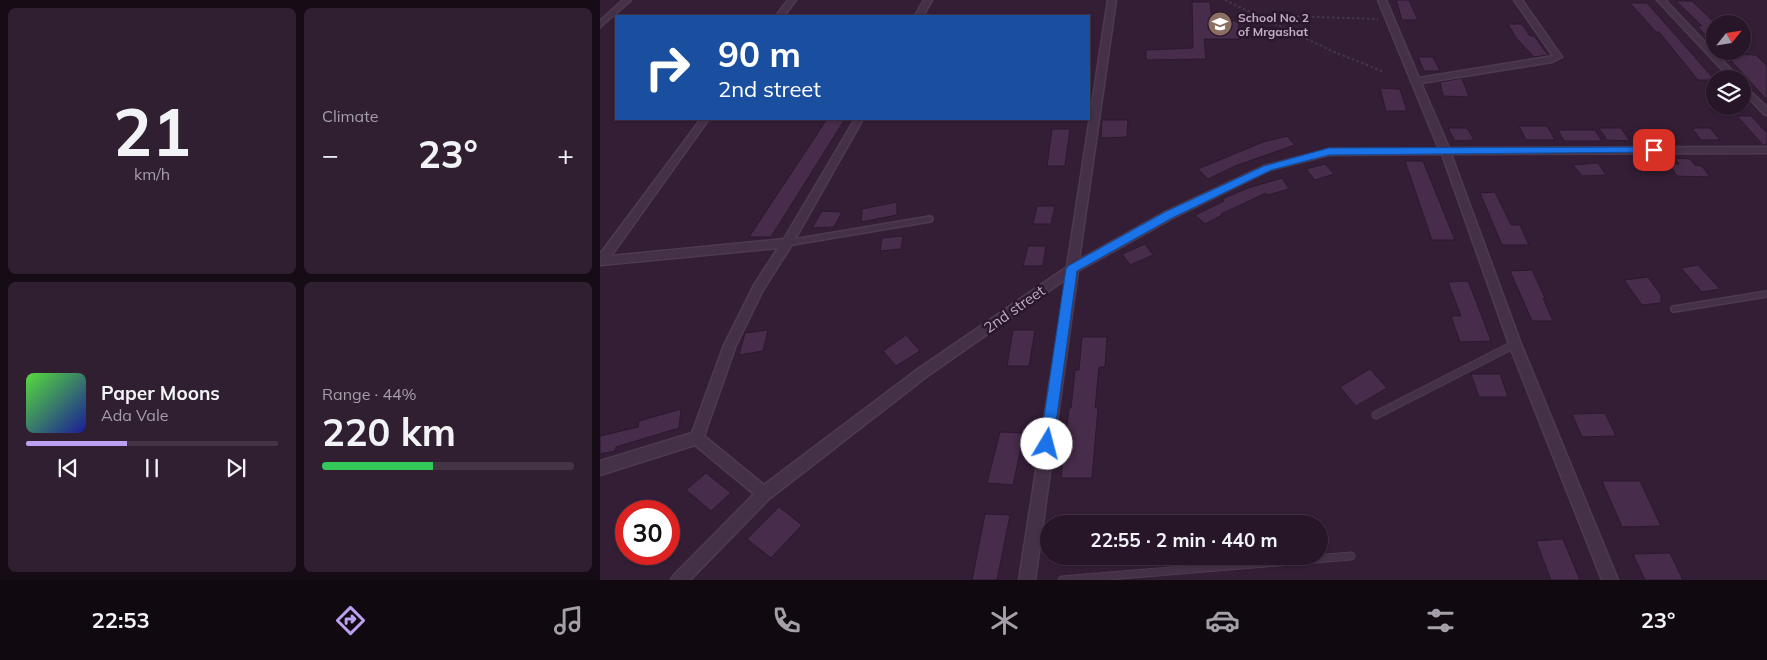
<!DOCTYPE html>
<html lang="en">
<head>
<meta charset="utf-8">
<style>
	:root { --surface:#271628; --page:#2f1f30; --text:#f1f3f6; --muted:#a49fa8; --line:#433545; --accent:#bca0f2 }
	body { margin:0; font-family:Mulish,sans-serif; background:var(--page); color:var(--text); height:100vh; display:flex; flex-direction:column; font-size:19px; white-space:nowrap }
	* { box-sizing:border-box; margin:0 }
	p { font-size:16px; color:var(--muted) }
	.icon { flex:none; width:28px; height:28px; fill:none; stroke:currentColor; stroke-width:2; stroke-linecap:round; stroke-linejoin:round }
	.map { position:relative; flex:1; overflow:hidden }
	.panel { display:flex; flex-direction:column; gap:8px; padding:8px; background:#150c16; width:600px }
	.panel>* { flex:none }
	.banner { position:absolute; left:15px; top:15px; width:475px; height:105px; border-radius:0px; box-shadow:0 1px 4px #0004,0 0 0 1px var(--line); background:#1a4fa0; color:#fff; overflow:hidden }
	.needle { width:32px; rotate:60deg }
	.controls { position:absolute; left:1106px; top:15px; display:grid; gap:10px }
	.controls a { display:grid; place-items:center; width:45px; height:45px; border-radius:50%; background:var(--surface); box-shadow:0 1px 4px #0004,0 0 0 1px var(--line); font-size:25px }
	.speed { position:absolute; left:15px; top:500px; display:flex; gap:10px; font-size:25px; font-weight:700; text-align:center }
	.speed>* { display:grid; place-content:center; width:65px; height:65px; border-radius:50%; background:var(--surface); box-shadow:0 1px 4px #0004,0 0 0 1px var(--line); line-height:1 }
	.speed .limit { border:8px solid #d22; background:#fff; color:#111 }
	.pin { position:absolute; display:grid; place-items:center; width:42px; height:42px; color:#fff; margin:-21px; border-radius:10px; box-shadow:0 2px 8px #0006 }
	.me { position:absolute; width:55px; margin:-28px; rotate:8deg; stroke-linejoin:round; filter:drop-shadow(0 0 4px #0008) }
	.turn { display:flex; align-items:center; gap:18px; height:105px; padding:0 20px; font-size:22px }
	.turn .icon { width:65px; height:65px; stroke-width:2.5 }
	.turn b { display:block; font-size:35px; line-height:42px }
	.big { font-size:38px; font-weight:700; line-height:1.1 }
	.panel .widget { flex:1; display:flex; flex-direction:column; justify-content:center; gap:8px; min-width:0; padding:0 18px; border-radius:8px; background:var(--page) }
	.panel .dial { align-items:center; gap:0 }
	.dial b { font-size:65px; line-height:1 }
	.song { display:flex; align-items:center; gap:15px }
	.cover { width:60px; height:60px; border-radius:8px; background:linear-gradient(135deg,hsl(110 70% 55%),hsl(240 70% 35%)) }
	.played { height:5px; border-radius:2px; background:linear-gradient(90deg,var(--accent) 40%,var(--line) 40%) }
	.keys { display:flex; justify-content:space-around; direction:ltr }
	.heat { display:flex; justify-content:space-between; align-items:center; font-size:28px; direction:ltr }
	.charge { height:8px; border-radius:4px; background:linear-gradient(90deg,#34c759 44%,var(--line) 0) }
	.panel .tiles { flex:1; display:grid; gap:8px; grid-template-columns:repeat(2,1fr) }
	.trip { position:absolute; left:440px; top:515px; width:288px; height:50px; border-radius:25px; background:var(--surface); box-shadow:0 1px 4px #0004,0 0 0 1px var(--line); font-weight:700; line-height:50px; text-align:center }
	.dock { display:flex; height:80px; justify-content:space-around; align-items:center; background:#100910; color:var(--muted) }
	.dock .icon { width:35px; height:35px }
	.dock .selected { color:var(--accent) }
	.dock b { font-size:22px; color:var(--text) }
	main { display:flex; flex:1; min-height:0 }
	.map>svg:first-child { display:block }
	.building { fill:#482c4b; stroke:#2b192d }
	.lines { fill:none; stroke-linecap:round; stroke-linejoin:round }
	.service-far1-casing { stroke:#4e3a50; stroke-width:8 }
	.service-casing { stroke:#4e3a50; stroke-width:9 }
	.minor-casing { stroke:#4e3a50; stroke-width:3 }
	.path { stroke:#413850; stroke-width:2; stroke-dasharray:2.5 2.5; stroke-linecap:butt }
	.service-far1 { stroke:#453147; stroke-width:5 }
	.service { stroke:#453147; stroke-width:7 }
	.minor { fill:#453147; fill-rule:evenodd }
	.route { fill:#1a73e8; stroke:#114b97 }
	.labels { text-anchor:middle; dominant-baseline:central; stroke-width:5; stroke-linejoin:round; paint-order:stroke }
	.far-poi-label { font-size:12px; font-weight:bold; fill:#c3aac5; stroke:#29172b; text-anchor:start }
	.street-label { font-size:15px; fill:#c3aac5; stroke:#29172b }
</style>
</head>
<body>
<main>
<section class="panel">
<div class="tiles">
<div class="widget dial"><b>21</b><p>km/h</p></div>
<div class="widget"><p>Climate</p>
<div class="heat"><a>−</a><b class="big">23°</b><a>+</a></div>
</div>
<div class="widget">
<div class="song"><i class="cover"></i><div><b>Paper Moons</b><p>Ada Vale</p></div></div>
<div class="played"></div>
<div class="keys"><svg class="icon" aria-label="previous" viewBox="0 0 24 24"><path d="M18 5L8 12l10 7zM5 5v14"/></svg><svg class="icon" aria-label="pause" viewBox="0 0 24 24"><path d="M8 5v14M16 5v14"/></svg><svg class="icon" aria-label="next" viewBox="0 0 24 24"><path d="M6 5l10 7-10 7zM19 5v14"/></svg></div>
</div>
<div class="widget"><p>Range · 44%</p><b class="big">220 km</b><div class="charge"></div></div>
</div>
</section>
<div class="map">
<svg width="1167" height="580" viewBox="0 0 1167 580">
	<rect width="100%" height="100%" fill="#341e36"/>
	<g class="building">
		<path d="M796,0H809L818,20H802Z"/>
		<path d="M1076,1H1092L1115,23V45L1097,26H1102Z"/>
		<path d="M592,2H610L612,20L638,21L640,39H604L606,59L546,60V50L593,48Z"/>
		<path d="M1030,3H1047L1115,80H1098L1059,32H1056Z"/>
		<path d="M908,24H922L930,36H934L948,55L934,57L916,38Z"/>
		<path d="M1125,54L1156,55L1167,66V100Z"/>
		<path d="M818,57H833L840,71H824Z"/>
		<path d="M862,78L869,97L843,96L840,82Z"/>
		<path d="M780,88L800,89L807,111H786Z"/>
		<path d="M1137,116H1151L1167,133V145H1163Z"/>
		<path d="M227,119H245L171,237H149Z"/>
		<path d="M502,120H528L527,137L501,138Z"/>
		<path d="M919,126H947L955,140H926Z"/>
		<path d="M848,128H867L874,140L855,141Z"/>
		<path d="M999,128H1021L1030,141L1007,140Z"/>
		<path d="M1092,128H1110L1120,140H1101Z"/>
		<path d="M452,129H470L465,166H447Z"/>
		<path d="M958,130H995L1002,141H964Z"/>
		<path d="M687,136L695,145L635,166L608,179L598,169L663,142Z"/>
		<path d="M1075,158L1090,159L1095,165L1102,166L1110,177L1077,176L1069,164H1079Z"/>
		<path d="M805,161H823L855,240H832Z"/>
		<path d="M998,163L1006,175L982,176L973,165Z"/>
		<path d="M725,164L734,174L715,180L706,169Z"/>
		<path d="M682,178L689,189L668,195L666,193L621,214L622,215L605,224L595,215L624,201L622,199L648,188Z"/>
		<path d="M895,192L911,225H920L929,245H902L880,193Z"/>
		<path d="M297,202V215L261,222L262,209Z"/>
		<path d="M437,206H455L451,224H433Z"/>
		<path d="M222,211L242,212L234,227L212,228Z"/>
		<path d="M303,236L301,249L280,251L282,238Z"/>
		<path d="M545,244L553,255L530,265L522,254Z"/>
		<path d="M428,246H446L443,266H423Z"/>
		<path d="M1098,265L1120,289L1102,292L1081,268Z"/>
		<path d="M932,270L945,298H943L953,321H932L910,271Z"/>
		<path d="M1048,277L1061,295V303L1042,305L1024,280Z"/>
		<path d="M868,281L876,301L891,341L860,342L851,316H861L848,282Z"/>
		<path d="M168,330L163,351L139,355L145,333Z"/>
		<path d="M413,330H435L429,366H407Z"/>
		<path d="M306,335L320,351L296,366L283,351Z"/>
		<path d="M482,337H507L505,367H499L495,408H498L492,478H461L469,408H471L475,370H479Z"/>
		<path d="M770,369L787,388L756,406L740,387Z"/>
		<path d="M871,374H900L908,397H879Z"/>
		<path d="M81,409L79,428L16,447L15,451L0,454V436L38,427L39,421Z"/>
		<path d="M1005,413L1016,436L982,437L972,414Z"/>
		<path d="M400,432L424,433L413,485L387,483Z"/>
		<path d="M106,473L131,493L111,511L86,490Z"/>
		<path d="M1002,481H1040L1061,526L1022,527Z"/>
		<path d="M179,507L202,525L171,558L147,539Z"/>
		<path d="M385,514L410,515L397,580H372Z"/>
		<path d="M963,539L980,580H951L936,541Z"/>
		<path d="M1070,553L1083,580H1045L1033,554Z"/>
	</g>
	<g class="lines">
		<defs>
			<g id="service-far1">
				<path d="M187,243L330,219"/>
				<path d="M1074,309L1167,294"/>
			</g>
			<g id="service">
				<path d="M776,415L915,344"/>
				<path d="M462,580L751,556"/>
			</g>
			<g id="minor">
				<path d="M23,0H31L0,27V21Z"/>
				<path d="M188,0H196L184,16H176Z"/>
				<path d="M324,0H332L323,16H315Z"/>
				<path d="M508,0H516L479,260L565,212L664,166L729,149H839L778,0H786L819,78L953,56L914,0H922L962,57L952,62L821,83L849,148L1167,147V153L851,154L921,344L1018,580H1002L909,344L842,154L729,155L670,170L573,218L478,271L435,580H419L466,279L326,377L169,499L90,580H71L74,575L154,494L95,445L0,475V461L92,433L124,345L154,285L178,248L1,265L0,254L101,119H109L11,256L184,239L255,119H263L191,246L163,290L136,345L104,436L164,485L318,369L467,267Z"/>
				<path d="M1057,0H1065L1140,79H1131Z"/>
				<path d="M1142,84L1167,107V115L1164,114L1142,91Z"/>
			</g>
		</defs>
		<use href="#service-far1" class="service-far1-casing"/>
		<use href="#service" class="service-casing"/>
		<use href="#minor" class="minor-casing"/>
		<g class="path">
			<path d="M625,0L732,51L782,71"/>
			<path d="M657,15L778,19"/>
		</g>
		<use href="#service-far1" class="service-far1"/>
		<use href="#service" class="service"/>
		<use href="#minor" class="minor"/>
	</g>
	<path class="route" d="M1054,147L1057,148V152L729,155L671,170L572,218L477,271L453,444L451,448L447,450L442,448L440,444L466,269L468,266L565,212L664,166L729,148Z"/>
	<defs>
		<symbol id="school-disc" viewBox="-11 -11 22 22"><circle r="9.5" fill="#8d6e63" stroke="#29172b"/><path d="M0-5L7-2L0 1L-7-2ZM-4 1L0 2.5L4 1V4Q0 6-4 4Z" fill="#fff"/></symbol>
	</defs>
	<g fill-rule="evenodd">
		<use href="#school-disc" x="606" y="10" width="28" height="28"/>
	</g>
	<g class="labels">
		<g class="far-poi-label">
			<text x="638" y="17">School No. 2<tspan x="638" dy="14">of Mrgashat</tspan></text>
		</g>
		<g class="street-label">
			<text transform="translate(414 309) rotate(-35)">2nd street</text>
		</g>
	</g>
</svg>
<div class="controls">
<a><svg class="needle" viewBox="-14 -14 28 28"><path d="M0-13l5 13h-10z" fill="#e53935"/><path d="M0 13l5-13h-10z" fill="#a49fa8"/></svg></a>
<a><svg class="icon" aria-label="layers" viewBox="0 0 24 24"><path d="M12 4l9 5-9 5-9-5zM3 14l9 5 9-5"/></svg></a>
</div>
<div class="speed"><div class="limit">30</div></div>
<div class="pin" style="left:1054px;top:150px;background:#d93025"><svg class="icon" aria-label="arrive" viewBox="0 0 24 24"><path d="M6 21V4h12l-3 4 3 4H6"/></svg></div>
<svg class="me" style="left:447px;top:444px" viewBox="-20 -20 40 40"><circle r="19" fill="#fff"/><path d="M0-13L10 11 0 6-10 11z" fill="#1a73e8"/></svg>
<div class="trip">22:55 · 2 min · 440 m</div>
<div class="banner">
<div class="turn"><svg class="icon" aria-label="right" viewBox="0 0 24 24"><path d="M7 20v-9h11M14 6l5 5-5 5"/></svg><div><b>90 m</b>2nd street</div></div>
</div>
</div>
</main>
<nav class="dock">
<b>22:53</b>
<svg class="icon selected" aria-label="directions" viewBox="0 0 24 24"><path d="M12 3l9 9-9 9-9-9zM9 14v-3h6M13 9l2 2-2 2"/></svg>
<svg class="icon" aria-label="music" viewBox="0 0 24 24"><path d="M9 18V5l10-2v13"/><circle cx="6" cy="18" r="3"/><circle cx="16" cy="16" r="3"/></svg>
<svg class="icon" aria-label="phone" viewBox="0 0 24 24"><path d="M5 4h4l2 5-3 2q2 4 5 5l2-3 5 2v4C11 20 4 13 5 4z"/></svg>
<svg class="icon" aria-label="climate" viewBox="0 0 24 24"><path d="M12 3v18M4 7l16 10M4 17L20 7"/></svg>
<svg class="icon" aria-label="car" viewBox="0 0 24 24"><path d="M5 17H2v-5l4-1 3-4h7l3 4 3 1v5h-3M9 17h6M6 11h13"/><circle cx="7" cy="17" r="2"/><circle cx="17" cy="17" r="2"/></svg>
<svg class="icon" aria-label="filters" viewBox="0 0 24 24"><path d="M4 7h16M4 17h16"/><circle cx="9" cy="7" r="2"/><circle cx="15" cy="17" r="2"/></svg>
<b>23°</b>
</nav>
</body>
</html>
